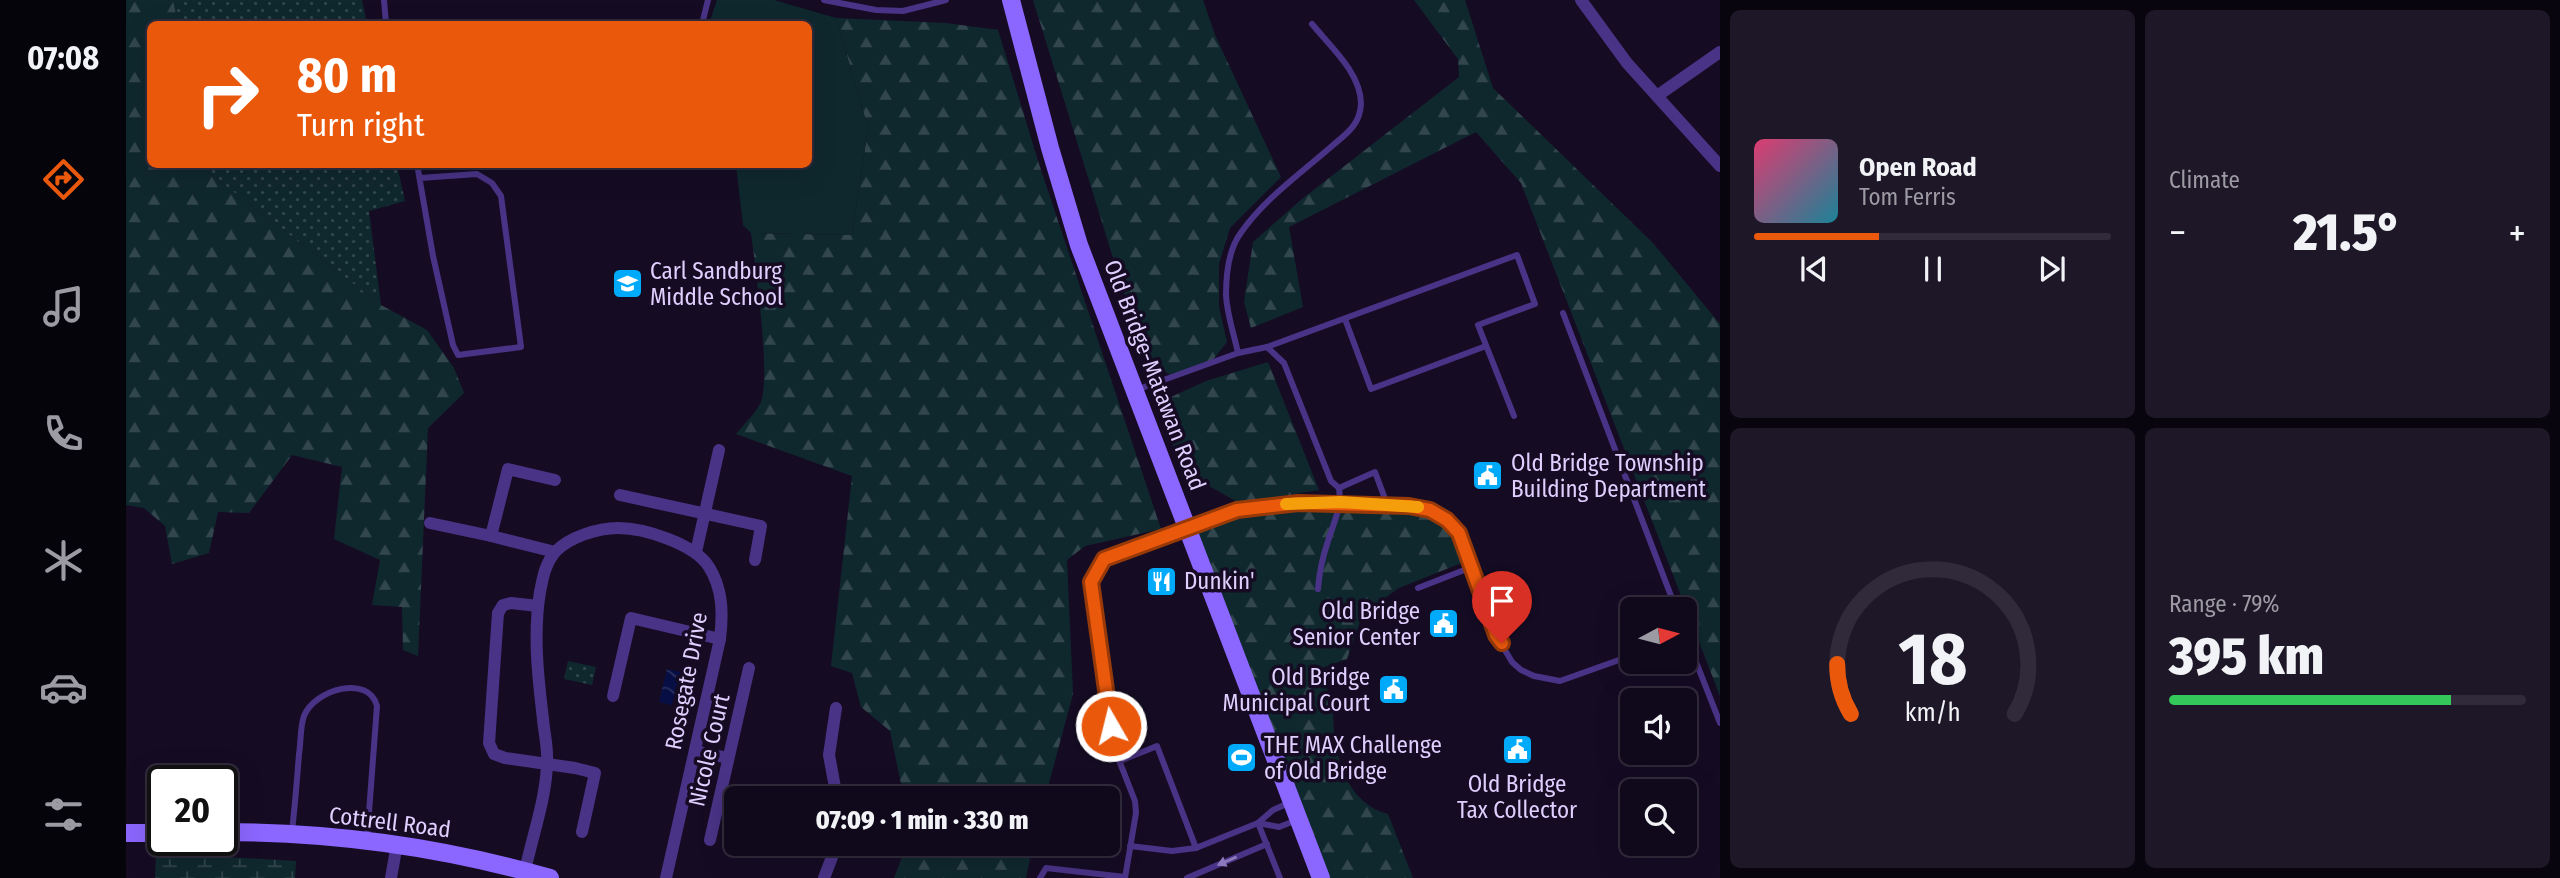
<!DOCTYPE html>
<html lang="en">
<head>
<meta charset="utf-8">
<style>
	:root { --surface:#10091b; --page:#1e1728; --text:#f1f3f6; --muted:#9c9aa3; --line:#302a3a; --accent:#ea580c }
	body { margin:0; font-family:"Fira Sans Condensed",sans-serif; background:var(--page); color:var(--text); height:100vh; display:flex; flex-direction:column; font-size:26px; white-space:nowrap }
	* { box-sizing:border-box; margin:0 }
	p { font-size:23px; color:var(--muted) }
	.icon { flex:none; width:38px; height:38px; fill:none; stroke:currentColor; stroke-width:2; stroke-linecap:round; stroke-linejoin:round }
	.map { position:relative; flex:1; overflow:hidden }
	.sheet { display:flex; flex-direction:column; gap:10px; padding:10px; background:#09050f; width:840px }
	.sheet>* { flex:none }
	.hud { position:absolute; left:21px; top:21px; width:665px; height:147px; border-radius:10px; box-shadow:0 7px 28px #0002,0 0 0 2px var(--line); background:#ea580c; color:#fff; overflow:hidden }
	.needle { width:46px; rotate:83deg }
	.controls { position:absolute; left:1494px; top:597px; display:grid; gap:14px }
	.controls a { display:grid; place-items:center; width:77px; height:77px; border-radius:10px; background:var(--surface); box-shadow:0 7px 28px #0002,0 0 0 2px var(--line); font-size:35px }
	.speed { position:absolute; left:21px; top:765px; display:flex; gap:14px; font-size:35px; font-weight:700; text-align:center }
	.speed>* { display:grid; place-content:center; width:91px; height:91px; border-radius:50%; background:var(--surface); box-shadow:0 7px 28px #0002,0 0 0 2px var(--line); line-height:1 }
	.speed .limit { border:4px solid #111; border-radius:10px; background:#fff; color:#111 }
	.pin { position:absolute; display:grid; place-items:center; width:60px; height:60px; color:#fff; margin:-72px -30px; border-radius:50% 50% 50% 0; rotate:-45deg; box-shadow:0 0 7px #0007 }
	.pin .icon { rotate:45deg }
	.me { position:absolute; width:77px; margin:-38px; rotate:352deg; stroke-linejoin:round; filter:drop-shadow(0 0 5px #0008) }
	.turn { display:flex; align-items:center; gap:24px; height:147px; padding:0 35px; font-size:32px }
	.turn .icon { width:91px; height:91px; stroke-width:2.5 }
	.turn b { display:block; font-size:49px; line-height:60px }
	.big { font-size:52px; font-weight:800; line-height:1.1 }
	.sheet .widget { flex:1; display:flex; flex-direction:column; justify-content:center; gap:10px; min-width:0; padding:0 24px; border-radius:10px; background:var(--page) }
	.sheet .dial { align-items:center; gap:0 }
	.dial svg { height:182px; overflow:visible; fill:none; stroke:var(--line); stroke-width:7; stroke-linecap:round; text-anchor:middle }
	.dial text { fill:var(--text); stroke:none }
	.song { display:flex; align-items:center; gap:21px }
	.cover { width:84px; height:84px; border-radius:10px; background:linear-gradient(135deg,hsl(340 70% 55%),hsl(190 70% 35%)) }
	.played { height:7px; border-radius:4px; background:linear-gradient(90deg,var(--accent) 35%,var(--line) 35%) }
	.keys { display:flex; justify-content:space-around; direction:ltr }
	.heat { display:flex; justify-content:space-between; align-items:center; font-size:38px; direction:ltr }
	.charge { height:10px; border-radius:5px; background:linear-gradient(90deg,#34c759 79%,var(--line) 0) }
	.sheet .tiles { flex:1; display:grid; gap:10px; grid-template-columns:repeat(2,1fr) }
	.trip { position:absolute; left:598px; top:786px; width:396px; height:70px; border-radius:10px; background:var(--surface); box-shadow:0 7px 28px #0002,0 0 0 2px var(--line); font-weight:800; line-height:70px; text-align:center }
	main { display:flex; flex:1; min-height:0 }
	.tab-bar { display:flex; flex-direction:column; width:126px; justify-content:space-around; align-items:center; background:#06040b; color:var(--muted) }
	.tab-bar .icon { width:49px; height:49px }
	.tab-bar .selected { color:var(--accent) }
	.tab-bar b { font-size:32px; color:var(--text) }
	.map>svg:first-child { display:block }
	.grass { fill:url(#grass-dots) }
	.forest { fill:url(#forest-firs) }
	.wetland { fill:url(#wetland-marsh) }
	.pitch { fill:#0f282e }
	.water { fill:url(#water-waves) }
	.lines { fill:none; stroke-linecap:round; stroke-linejoin:round }
	.lane { stroke:#493386; stroke-width:6 }
	.street { stroke:#493386; stroke-width:12 }
	.secondary { stroke:#8b66ff; stroke-width:18 }
	.oneway { fill:#8c79bc }
	.route-casing { stroke:#983908; stroke-width:18 }
	.route { stroke:#ea580c; stroke-width:12 }
	.slow { stroke:#f59e0b; stroke-width:12 }
	.labels { text-anchor:middle; dominant-baseline:central; stroke-width:7; stroke-linejoin:round; paint-order:stroke }
	.poi-label { font-size:23px; fill:#dfcfff; stroke:#150c24; text-anchor:start }
	.street-label { font-size:23px; fill:#dfcfff; stroke:#150c24 }
</style>
</head>
<body>
<main>
<nav class="tab-bar">
<b>07:08</b>
<svg class="icon selected" aria-label="directions" viewBox="0 0 24 24"><path d="M12 3l9 9-9 9-9-9zM9 14v-3h6M13 9l2 2-2 2"/></svg>
<svg class="icon" aria-label="music" viewBox="0 0 24 24"><path d="M9 18V5l10-2v13"/><circle cx="6" cy="18" r="3"/><circle cx="16" cy="16" r="3"/></svg>
<svg class="icon" aria-label="phone" viewBox="0 0 24 24"><path d="M5 4h4l2 5-3 2q2 4 5 5l2-3 5 2v4C11 20 4 13 5 4z"/></svg>
<svg class="icon" aria-label="climate" viewBox="0 0 24 24"><path d="M12 3v18M4 7l16 10M4 17L20 7"/></svg>
<svg class="icon" aria-label="car" viewBox="0 0 24 24"><path d="M5 17H2v-5l4-1 3-4h7l3 4 3 1v5h-3M9 17h6M6 11h13"/><circle cx="7" cy="17" r="2"/><circle cx="17" cy="17" r="2"/></svg>
<svg class="icon" aria-label="filters" viewBox="0 0 24 24"><path d="M4 7h16M4 17h16"/><circle cx="9" cy="7" r="2"/><circle cx="15" cy="17" r="2"/></svg>
</nav>
<div class="map">
<svg width="1594" height="878" viewBox="0 0 1594 878">
	<defs>
		<pattern id="grass-dots" width="8" height="8" patternUnits="userSpaceOnUse" patternTransform="scale(1.75)"><rect width="8" height="8" fill="#0f282e"/><path d="M2 2h.1M6 6h.1" fill="none" stroke="#32464d" stroke-width="1.8" stroke-linecap="round"/></pattern>
		<pattern id="forest-firs" width="22" height="20" patternUnits="userSpaceOnUse" patternTransform="scale(1.75)"><rect width="22" height="20" fill="#0f282e"/><path d="M5 1l3.5 6h-7zM16 11l3.5 6h-7z" fill="#32464d"/></pattern>
		<pattern id="wetland-marsh" width="20" height="14" patternUnits="userSpaceOnUse" patternTransform="scale(1.75)"><rect width="20" height="14" fill="#0f282e"/><path d="M1 5h8M5 5V1M11 12h8M15 12V8" fill="none" stroke="#32464d"/></pattern>
		<pattern id="water-waves" width="16" height="10" patternUnits="userSpaceOnUse" patternTransform="scale(1.75)"><rect width="16" height="10" fill="#060e43"/><path d="M0 5q4-4 8 0t8 0" fill="none" stroke="#2a305f"/></pattern>
	</defs>
	<rect width="100%" height="100%" fill="#150c24"/>
	<g class="grass">
		<path d="M47,0H236L241,24H52Z"/>
		<path d="M82,165H271L279,201L243,211L255,305L84,174Z"/>
		<path d="M442,661L470,667L466,685L438,679Z"/>
	</g>
	<g class="forest">
		<path d="M0,0H47L52,24H24V164L82,165L84,174L255,305L301,330L328,368L338,393L302,428L292,656L277,650L276,607L246,605L254,560L208,539L216,467L166,455L123,513L92,512L83,553L46,564L39,526L18,508L0,505Z"/>
		<path d="M907,0H1077L1089,35L1155,177L1104,228L1093,264V307L1101,342L1086,361L1046,375L1020,364Z"/>
		<path d="M1288,0H1339L1367,88L1527,243L1594,324V696L1395,183L1350,132L1163,227L1177,307L1125,328L1118,302L1127,242L1176,199L1333,77L1332,59Z"/>
		<path d="M710,18L820,23L872,30L913,164L1035,529L959,546L941,560L947,694L919,798H778L764,731L735,707L726,673L705,666L726,476L610,434C618,424 628,415 634,404C646,381 629,265 625,233L726,235L742,128Z"/>
		<path d="M1142,362L1193,490L1113,503L1055,470L1038,418L1045,397L1080,381Z"/>
		<path d="M1172,503L1304,510L1333,533L1343,560L1273,588L1237,613L1221,659L1193,669C1197,679 1202,689 1205,700C1208,710 1207,722 1208,733C1212,768 1226,805 1262,814L1287,878H1195L1062,529L1111,510Z"/>
		<path d="M781,844H907L900,878H768Z"/>
	</g>
	<path class="wetland" d="M30,853L170,861L169,878H29Z"/>
	<path class="pitch" d="M591,0H648L710,18L742,128L726,235L625,233L617,225L610,165L682,164V24H583Z"/>
	<path class="water" d="M541,669L562,674L556,687L550,686L546,705L533,702Z"/>
	<g class="lines">
		<g class="lane">
			<path d="M258,0L260,24"/>
			<path d="M698,0L750,10L777,11L820,0"/>
			<path d="M576,24L582,0"/>
			<path d="M291,164L307,256L327,345L332,355L395,347L375,196L366,183L351,174L294,178"/>
			<path d="M1437,313L1550,609"/>
			<path d="M1219,319L1245,389L1360,346"/>
			<path d="M1141,347L1391,255L1409,304L1352,325L1388,416"/>
			<path d="M1112,353C1108,334 1101,315 1100,295C1100,276 1102,251 1114,234C1137,200 1175,173 1206,146C1220,134 1234,125 1235,104C1235,73 1204,46 1186,24"/>
			<path d="M1010,390L1112,353L1141,347L1158,363L1205,481L1213,488C1216,507 1208,522 1202,541C1197,556 1193,573 1192,589"/>
			<path d="M1213,488L1249,472L1261,504"/>
			<path d="M1292,588L1346,567"/>
			<path d="M1559,634L1594,723"/>
			<path d="M994,761L1031,746L1070,848"/>
			<path d="M1132,823L1154,878"/>
			<path d="M1132,823L1153,827L1171,820"/>
			<path d="M166,831C169,805 171,780 173,754C175,742 174,727 178,716C189,689 243,674 251,706L241,839"/>
			<path d="M1004,846L1046,851L1070,848L1132,823L1147,810L1165,802"/>
			<path d="M914,878L920,868L999,877"/>
			<path d="M999,878L1010,813L1009,801L989,750L965,582L978,559L1111,510L1172,503L1283,506L1304,510L1321,520L1333,533L1370,635L1386,662L1395,670L1408,676L1434,681L1507,655"/>
			<path d="M1061,878L1141,844"/>
		</g>
		<g class="street">
			<path d="M1455,0L1501,63L1594,166"/>
			<path d="M1531,96L1594,52"/>
			<path d="M429,480L382,469L365,536L429,552"/>
			<path d="M494,495L635,526L629,560"/>
			<path d="M304,523L365,536"/>
			<path d="M570,552L593,450"/>
			<path d="M412,606L385,603L377,605L372,613L363,743L368,754L379,758L449,768L469,773L456,832"/>
			<path d="M487,696L505,618L594,639"/>
			<path d="M710,708L703,755L711,798"/>
			<path d="M569,751L602,758"/>
			<path d="M584,840L623,668"/>
			<path d="M399,871C406,837 421,796 421,761C422,747 418,733 417,719C412,677 407,634 414,592C417,577 419,564 429,552C443,537 472,528 492,528C518,528 569,544 583,567C597,589 597,614 594,639L540,878"/>
			<path d="M265,878L271,844"/>
			<path d="M698,878L711,844"/>
		</g>
		<g class="secondary">
			<path d="M885,0L924,148L953,245L1195,878"/>
			<path d="M96,832C207,832 317,847 424,878"/>
			<path d="M0,833H37"/>
		</g>
	</g>
	<defs><path id="oneway-solid" d="M-6-.8H1V-3.2L6.5 0L1 3.2V.8H-6Z" transform="scale(1.75)"/></defs>
	<use class="oneway" href="#oneway-solid" transform="translate(1101 861) rotate(157)"/>
	<g class="lines">
		<defs>
			<path id="route" d="M985,726L965,582L978,559L1111,510L1172,503L1283,506L1304,510L1321,520L1333,533L1370,635L1376,643"/>
		</defs>
		<use href="#route" class="route-casing"/>
		<use href="#route" class="route"/>
		<path class="slow" d="M1160,504L1215,502L1292,507"/>
	</g>
	<defs>
		<symbol id="school-square" viewBox="-11 -11 22 22"><rect x="-9" y="-9" width="18" height="18" rx="4" fill="#00aafa" stroke="#150c24"/><path d="M0-5L7-2L0 1L-7-2ZM-4 1L0 2.5L4 1V4Q0 6-4 4Z" fill="#fff"/></symbol>
		<symbol id="civic-square" viewBox="-11 -11 22 22"><rect x="-9" y="-9" width="18" height="18" rx="4" fill="#00aafa" stroke="#150c24"/><path d="M-.6-6.5H3V-4.5H.6V-3L4-1V1h2V6H-6V1h2V-1L-.6-3ZM-1.2 2.5V6h2.4V2.5Z" fill="#fff"/></symbol>
		<symbol id="restaurant-square" viewBox="-11 -11 22 22"><rect x="-9" y="-9" width="18" height="18" rx="4" fill="#00aafa" stroke="#150c24"/><path d="M-5-6h1v4h1v-4h1v4h1v-4h1v5L-1.5 .5V6h-2V.5L-5-1ZM5-6V6H3V1.5H1.5Q1.5-4 5-6Z" fill="#fff"/></symbol>
		<symbol id="stadium-square" viewBox="-11 -11 22 22"><rect x="-9" y="-9" width="18" height="18" rx="4" fill="#00aafa" stroke="#150c24"/><path d="M0-5a6.5 5 0 1 0 0 10a6.5 5 0 1 0 0-10ZM-3.5-1.8h7v3.6h-7Z" fill="#fff"/></symbol>
	</defs>
	<g fill-rule="evenodd">
		<use href="#school-square" x="484" y="266" width="35" height="35"/>
		<use href="#civic-square" x="1344" y="458" width="35" height="35"/>
		<use href="#restaurant-square" x="1018" y="564" width="35" height="35"/>
		<use href="#civic-square" x="1300" y="606" width="35" height="35"/>
		<use href="#civic-square" x="1250" y="672" width="35" height="35"/>
		<use href="#civic-square" x="1374" y="732" width="35" height="35"/>
		<use href="#stadium-square" x="1098" y="740" width="35" height="35"/>
	</g>
	<g class="labels">
		<g class="poi-label">
			<text x="524" y="271">Carl Sandburg<tspan x="524" dy="26">Middle School</tspan></text>
			<text x="1385" y="463">Old Bridge Township<tspan x="1385" dy="26">Building Department</tspan></text>
			<text x="1058" y="581">Dunkin'</text>
			<text x="1294" y="611" text-anchor="end">Old Bridge<tspan x="1294" dy="26">Senior Center</tspan></text>
			<text x="1244" y="677" text-anchor="end">Old Bridge<tspan x="1244" dy="26">Municipal Court</tspan></text>
			<text x="1138" y="745">THE MAX Challenge<tspan x="1138" dy="26">of Old Bridge</tspan></text>
			<text x="1391" y="784" text-anchor="middle">Old Bridge<tspan x="1391" dy="26">Tax Collector</tspan></text>
		</g>
		<g class="street-label">
			<text transform="translate(1029 375) rotate(69)">Old Bridge-Matawan Road</text>
			<text transform="translate(560 681) rotate(-79)">Rosegate Drive</text>
			<text transform="translate(583 750) rotate(-77)">Nicole Court</text>
			<text transform="translate(264 822) rotate(7)">Cottrell Road</text>
		</g>
	</g>
</svg>
<div class="controls">
<a><svg class="needle" viewBox="-14 -14 28 28"><path d="M0-13l5 13h-10z" fill="#e53935"/><path d="M0 13l5-13h-10z" fill="#9c9aa3"/></svg></a>
<a><svg class="icon" aria-label="sound" viewBox="0 0 24 24"><path d="M4 9h4l5-4v14l-5-4H4zM17 9q2 3 0 6"/></svg></a>
<a><svg class="icon" aria-label="search" viewBox="0 0 24 24"><circle cx="10" cy="10" r="6"/><path d="M15 15l6 6"/></svg></a>
</div>
<div class="speed"><div class="limit">20</div></div>
<div class="pin" style="left:1376px;top:643px;background:#d93025"><svg class="icon" aria-label="arrive" viewBox="0 0 24 24"><path d="M6 21V4h12l-3 4 3 4H6"/></svg></div>
<svg class="me" style="left:985px;top:726px" viewBox="-20 -20 40 40"><circle r="17" fill="#ea580c" stroke="#fff" stroke-width="3"/><path d="M0-11L8 9 0 5-8 9z" fill="#fff"/></svg>
<div class="trip">07:09 · 1 min · 330 m</div>
<div class="hud">
<div class="turn"><svg class="icon" aria-label="right" viewBox="0 0 24 24"><path d="M7 20v-9h11M14 6l5 5-5 5"/></svg><div><b>80 m</b>Turn right</div></div>
</div>
</div>
<section class="sheet">
<div class="tiles">
<div class="widget">
<div class="song"><i class="cover"></i><div><b>Open Road</b><p>Tom Ferris</p></div></div>
<div class="played"></div>
<div class="keys"><svg class="icon" aria-label="previous" viewBox="0 0 24 24"><path d="M18 5L8 12l10 7zM5 5v14"/></svg><svg class="icon" aria-label="pause" viewBox="0 0 24 24"><path d="M8 5v14M16 5v14"/></svg><svg class="icon" aria-label="next" viewBox="0 0 24 24"><path d="M6 5l10 7-10 7zM19 5v14"/></svg></div>
</div>
<div class="widget"><p>Climate</p>
<div class="heat"><a>−</a><b class="big">21.5°</b><a>+</a></div>
</div>
<div class="widget dial"><svg viewBox="0 0 100 80">
<path d="M14 69A42 42 0 1 1 86 69"/>
<path d="M14 69A42 42 0 0 1 8 47" stroke="#ea580c"/>
<text x="50" y="56" font-size="32" font-weight="700">18</text>
<text x="50" y="72" font-size="11">km/h</text>
</svg></div>
<div class="widget"><p>Range · 79%</p><b class="big">395 km</b><div class="charge"></div></div>
</div>
</section>
</main>
</body>
</html>
